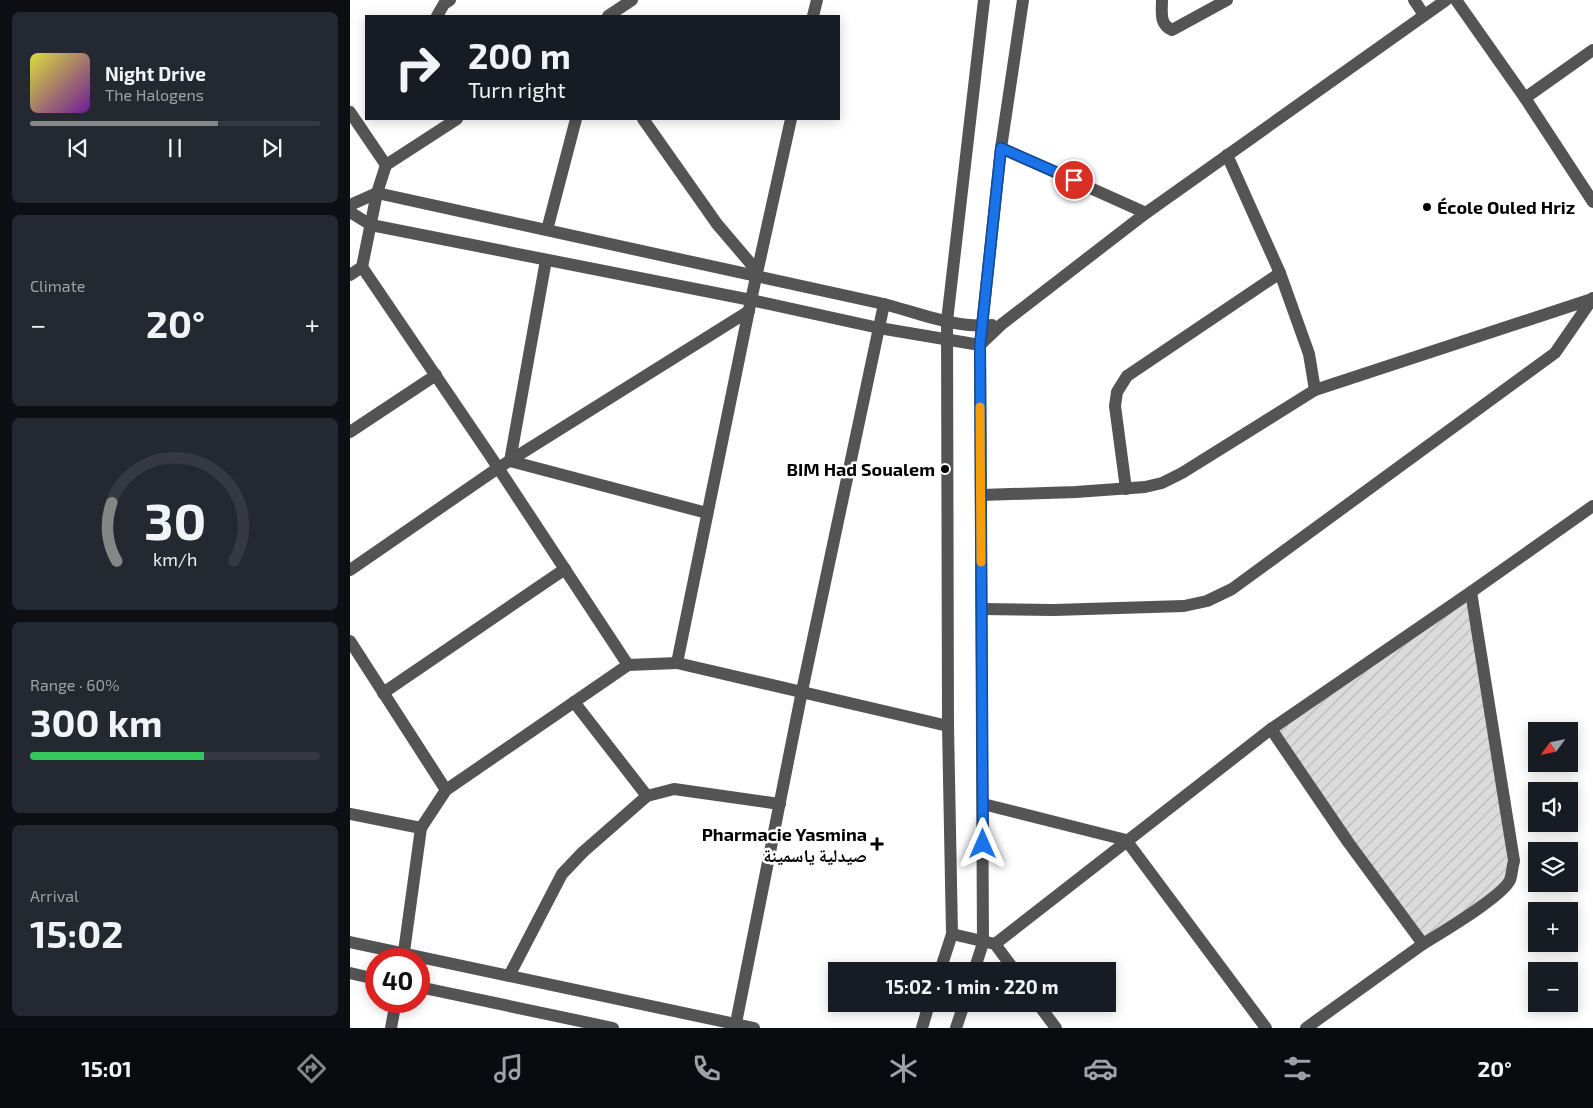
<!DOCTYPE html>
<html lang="en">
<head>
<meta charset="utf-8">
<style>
	:root { --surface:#171b24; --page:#242831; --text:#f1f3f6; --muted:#9ea1a6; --line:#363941; --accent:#858687 }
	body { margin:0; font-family:"Exo 2","Noto Naskh Arabic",sans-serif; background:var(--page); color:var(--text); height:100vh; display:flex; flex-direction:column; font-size:19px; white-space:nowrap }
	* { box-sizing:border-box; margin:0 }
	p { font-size:16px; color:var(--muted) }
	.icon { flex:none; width:28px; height:28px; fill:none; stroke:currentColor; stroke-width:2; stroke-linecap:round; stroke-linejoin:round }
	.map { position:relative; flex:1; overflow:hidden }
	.sheet { display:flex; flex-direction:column; gap:12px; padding:12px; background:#0d0f14; width:350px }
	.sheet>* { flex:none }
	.hud { position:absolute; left:15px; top:15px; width:475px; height:105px; border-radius:0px; box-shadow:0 2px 12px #0003; background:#171b24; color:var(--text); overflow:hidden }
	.needle { width:32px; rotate:237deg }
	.tools { position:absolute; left:1178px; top:722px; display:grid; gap:10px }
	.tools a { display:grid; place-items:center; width:50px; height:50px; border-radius:0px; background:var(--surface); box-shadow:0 2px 12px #0003; font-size:25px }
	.speed { position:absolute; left:15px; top:948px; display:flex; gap:10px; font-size:25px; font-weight:700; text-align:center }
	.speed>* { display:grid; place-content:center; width:65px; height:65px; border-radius:50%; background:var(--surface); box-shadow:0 2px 12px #0003; line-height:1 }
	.speed .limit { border:8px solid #d22; background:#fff; color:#111 }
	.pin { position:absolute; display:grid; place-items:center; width:42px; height:42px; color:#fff; margin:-21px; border:2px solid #fff; border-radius:50%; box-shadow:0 1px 5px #0007 }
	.me { position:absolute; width:55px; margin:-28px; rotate:0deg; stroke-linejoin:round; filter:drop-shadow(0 0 4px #0008) }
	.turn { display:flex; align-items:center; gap:18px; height:105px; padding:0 20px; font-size:22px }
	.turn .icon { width:65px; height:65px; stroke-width:2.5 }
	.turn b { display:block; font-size:35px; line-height:42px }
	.big { font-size:38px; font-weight:700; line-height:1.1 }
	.sheet .card { flex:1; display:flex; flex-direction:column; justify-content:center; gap:8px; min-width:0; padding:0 18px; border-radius:8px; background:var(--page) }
	.sheet .dial { align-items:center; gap:0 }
	.dial svg { height:130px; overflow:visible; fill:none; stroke:var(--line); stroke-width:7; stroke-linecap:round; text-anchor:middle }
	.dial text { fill:var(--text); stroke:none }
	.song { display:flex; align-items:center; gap:15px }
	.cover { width:60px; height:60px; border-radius:8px; background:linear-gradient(135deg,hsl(60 70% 55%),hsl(280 70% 35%)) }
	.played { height:5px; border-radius:2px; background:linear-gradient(90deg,var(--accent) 65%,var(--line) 65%) }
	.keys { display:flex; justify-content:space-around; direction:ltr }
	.heat { display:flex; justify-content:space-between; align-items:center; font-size:28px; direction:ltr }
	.charge { height:8px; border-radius:4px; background:linear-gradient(90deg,#34c759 60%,var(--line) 0) }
	.trip { position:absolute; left:478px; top:962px; width:288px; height:50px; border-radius:0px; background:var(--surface); box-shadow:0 2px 12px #0003; font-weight:700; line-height:50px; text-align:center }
	.dock { display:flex; height:80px; justify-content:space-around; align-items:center; background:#090b0e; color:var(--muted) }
	.dock .icon { width:35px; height:35px }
	.dock .current { color:var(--accent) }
	.dock b { font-size:22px; color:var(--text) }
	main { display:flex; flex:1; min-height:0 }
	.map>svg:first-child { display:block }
	.garden { fill:url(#garden-furrows) }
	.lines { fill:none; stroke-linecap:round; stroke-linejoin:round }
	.minor { stroke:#545454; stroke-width:12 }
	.route-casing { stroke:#114b97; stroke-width:12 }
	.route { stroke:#1a73e8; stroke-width:9 }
	.slow { stroke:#f59e0b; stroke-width:9 }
	.poi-dot { fill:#000; stroke:#fff; stroke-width:2 }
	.labels { text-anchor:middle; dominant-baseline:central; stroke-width:5; stroke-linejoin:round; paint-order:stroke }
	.poi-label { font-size:18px; font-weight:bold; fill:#000; stroke:#fff; text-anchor:end }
</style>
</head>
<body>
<main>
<section class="sheet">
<div class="card">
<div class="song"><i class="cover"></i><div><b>Night Drive</b><p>The Halogens</p></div></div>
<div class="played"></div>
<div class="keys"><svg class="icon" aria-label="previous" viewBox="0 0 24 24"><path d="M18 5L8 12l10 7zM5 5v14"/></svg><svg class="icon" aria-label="pause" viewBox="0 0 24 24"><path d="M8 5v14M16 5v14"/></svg><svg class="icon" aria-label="next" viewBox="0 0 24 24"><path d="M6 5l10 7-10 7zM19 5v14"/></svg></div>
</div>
<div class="card"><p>Climate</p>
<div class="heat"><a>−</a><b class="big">20°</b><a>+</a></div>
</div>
<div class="card dial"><svg viewBox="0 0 100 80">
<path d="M14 69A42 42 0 1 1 86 69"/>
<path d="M14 69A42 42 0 0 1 11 33" stroke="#858687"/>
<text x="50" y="56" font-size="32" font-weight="700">30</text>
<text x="50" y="72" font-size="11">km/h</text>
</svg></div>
<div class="card"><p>Range · 60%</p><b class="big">300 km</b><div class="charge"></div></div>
<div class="card"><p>Arrival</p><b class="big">15:02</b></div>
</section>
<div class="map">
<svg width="1243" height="1028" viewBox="0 0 1243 1028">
	<defs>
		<pattern id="garden-furrows" width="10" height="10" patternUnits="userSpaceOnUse" patternTransform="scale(1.25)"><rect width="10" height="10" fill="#dbdbdb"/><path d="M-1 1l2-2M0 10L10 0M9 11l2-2" fill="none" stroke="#bababa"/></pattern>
	</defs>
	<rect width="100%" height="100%" fill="#fff"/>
	<path class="garden" d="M1121,592L1160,880L1073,944L921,729Z"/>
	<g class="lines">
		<g class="minor">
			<path d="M812,0C812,12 809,24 822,30L877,0"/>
			<path d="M1064,0L1074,15"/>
			<path d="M1106,0L1175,98L1243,202"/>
			<path d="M87,16L94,4L100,0"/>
			<path d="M258,16L282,0"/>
			<path d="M463,16L467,0"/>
			<path d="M1175,98L1243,50"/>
			<path d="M0,112L36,165"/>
			<path d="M293,119L367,224L407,271"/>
			<path d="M651,148L796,213"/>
			<path d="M0,205L27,193L534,304C568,313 607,329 642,325"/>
			<path d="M0,212L21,225L401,300L529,328L630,345L652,324L796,213L1096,0"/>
			<path d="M197,230L226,119"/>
			<path d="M196,260L160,461L357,513"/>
			<path d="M12,267L139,454L278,665"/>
			<path d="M0,275L12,267L27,193L36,165L107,119"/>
			<path d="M965,390L1242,299"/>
			<path d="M0,432L86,375"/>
			<path d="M776,489L765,406L767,392L777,376L930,273"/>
			<path d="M631,495L726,492L795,487L812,483L832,473L965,390L959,354L930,273L877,155"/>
			<path d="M0,570L148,468L399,311"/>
			<path d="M632,609L704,610L834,606L857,601L882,589L1205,353L1243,298"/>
			<path d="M0,641L96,790"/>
			<path d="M327,663L598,726"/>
			<path d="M33,693L215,569"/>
			<path d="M224,702L297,796"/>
			<path d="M921,729L998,842L1073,944C1092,932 1152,897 1160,880C1162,875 1162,867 1164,861L1121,592"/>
			<path d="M633,804L776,840L916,1028"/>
			<path d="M0,814L71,828L53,959"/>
			<path d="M71,828L96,790L278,665L327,663L401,300L441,119"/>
			<path d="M602,934L645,944L665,971"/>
			<path d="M0,942L404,1028"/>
			<path d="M645,944L921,729L1121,592L1243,506"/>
			<path d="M590,971L602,934L598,726L597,321L634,0"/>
			<path d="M624,971L633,943L630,345L651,148L673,0"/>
			<path d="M0,973L26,979"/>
			<path d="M159,976L212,874L233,852L297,796L324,789L430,804"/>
			<path d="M69,987L263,1028"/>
			<path d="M688,1004L706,1028"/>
			<path d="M41,1028L46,1001"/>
			<path d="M385,1028L452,691L534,304"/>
			<path d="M572,1028L579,1004"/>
			<path d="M606,1028L614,1004"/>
			<path d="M956,1028L1073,944"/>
		</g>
	</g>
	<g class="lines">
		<defs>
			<path id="route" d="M633,844L630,345L651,148L724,180"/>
		</defs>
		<use href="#route" class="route-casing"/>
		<use href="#route" class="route"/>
		<path class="slow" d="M630,407L631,562"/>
	</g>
	<g class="poi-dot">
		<circle cx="1077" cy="207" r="5"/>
		<circle cx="595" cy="469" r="5"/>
		<path d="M524.5 836.5h5v5h5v5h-5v5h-5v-5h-5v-5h5z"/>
	</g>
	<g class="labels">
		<g class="poi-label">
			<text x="1087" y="207" text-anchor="start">École Ouled Hriz</text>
			<text x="585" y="469">BIM Had Soualem</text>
			<text x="517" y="834">Pharmacie Yasmina<tspan x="517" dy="21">صيدلية ياسمينة</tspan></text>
		</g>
	</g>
</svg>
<div class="tools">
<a><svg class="needle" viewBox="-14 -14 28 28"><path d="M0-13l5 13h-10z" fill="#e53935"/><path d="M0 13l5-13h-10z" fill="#9ea1a6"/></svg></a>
<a><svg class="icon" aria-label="sound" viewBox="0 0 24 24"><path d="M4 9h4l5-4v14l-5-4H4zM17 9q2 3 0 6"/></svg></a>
<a><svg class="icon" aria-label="layers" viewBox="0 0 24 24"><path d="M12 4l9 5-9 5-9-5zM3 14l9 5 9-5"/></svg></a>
<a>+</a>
<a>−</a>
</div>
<div class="speed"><div class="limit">40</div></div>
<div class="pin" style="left:724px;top:180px;background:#d93025"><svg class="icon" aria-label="arrive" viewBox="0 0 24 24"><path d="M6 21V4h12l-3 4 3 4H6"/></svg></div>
<svg class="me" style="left:633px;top:844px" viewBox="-20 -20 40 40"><path d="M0-17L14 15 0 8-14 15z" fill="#1a73e8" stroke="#fff" stroke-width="4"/></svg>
<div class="trip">15:02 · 1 min · 220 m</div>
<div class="hud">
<div class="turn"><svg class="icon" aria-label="right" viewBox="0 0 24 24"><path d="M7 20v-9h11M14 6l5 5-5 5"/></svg><div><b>200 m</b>Turn right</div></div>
</div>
</div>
</main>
<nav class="dock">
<b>15:01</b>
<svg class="icon current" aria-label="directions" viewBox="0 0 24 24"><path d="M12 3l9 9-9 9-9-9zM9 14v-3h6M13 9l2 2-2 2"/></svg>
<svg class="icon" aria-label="music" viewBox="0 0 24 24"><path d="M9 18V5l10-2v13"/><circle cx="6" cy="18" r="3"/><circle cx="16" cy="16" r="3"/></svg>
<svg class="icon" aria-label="phone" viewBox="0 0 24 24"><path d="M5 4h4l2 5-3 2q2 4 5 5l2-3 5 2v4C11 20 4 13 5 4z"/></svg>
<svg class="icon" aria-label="climate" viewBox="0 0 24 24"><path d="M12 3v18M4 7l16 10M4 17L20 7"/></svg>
<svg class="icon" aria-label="car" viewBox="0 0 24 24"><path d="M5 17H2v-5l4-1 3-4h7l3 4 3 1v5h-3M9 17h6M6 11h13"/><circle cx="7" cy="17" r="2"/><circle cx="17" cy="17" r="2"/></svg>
<svg class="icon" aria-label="filters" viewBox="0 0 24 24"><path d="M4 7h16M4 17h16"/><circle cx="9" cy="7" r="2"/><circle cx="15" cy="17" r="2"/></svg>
<b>20°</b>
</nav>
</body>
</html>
